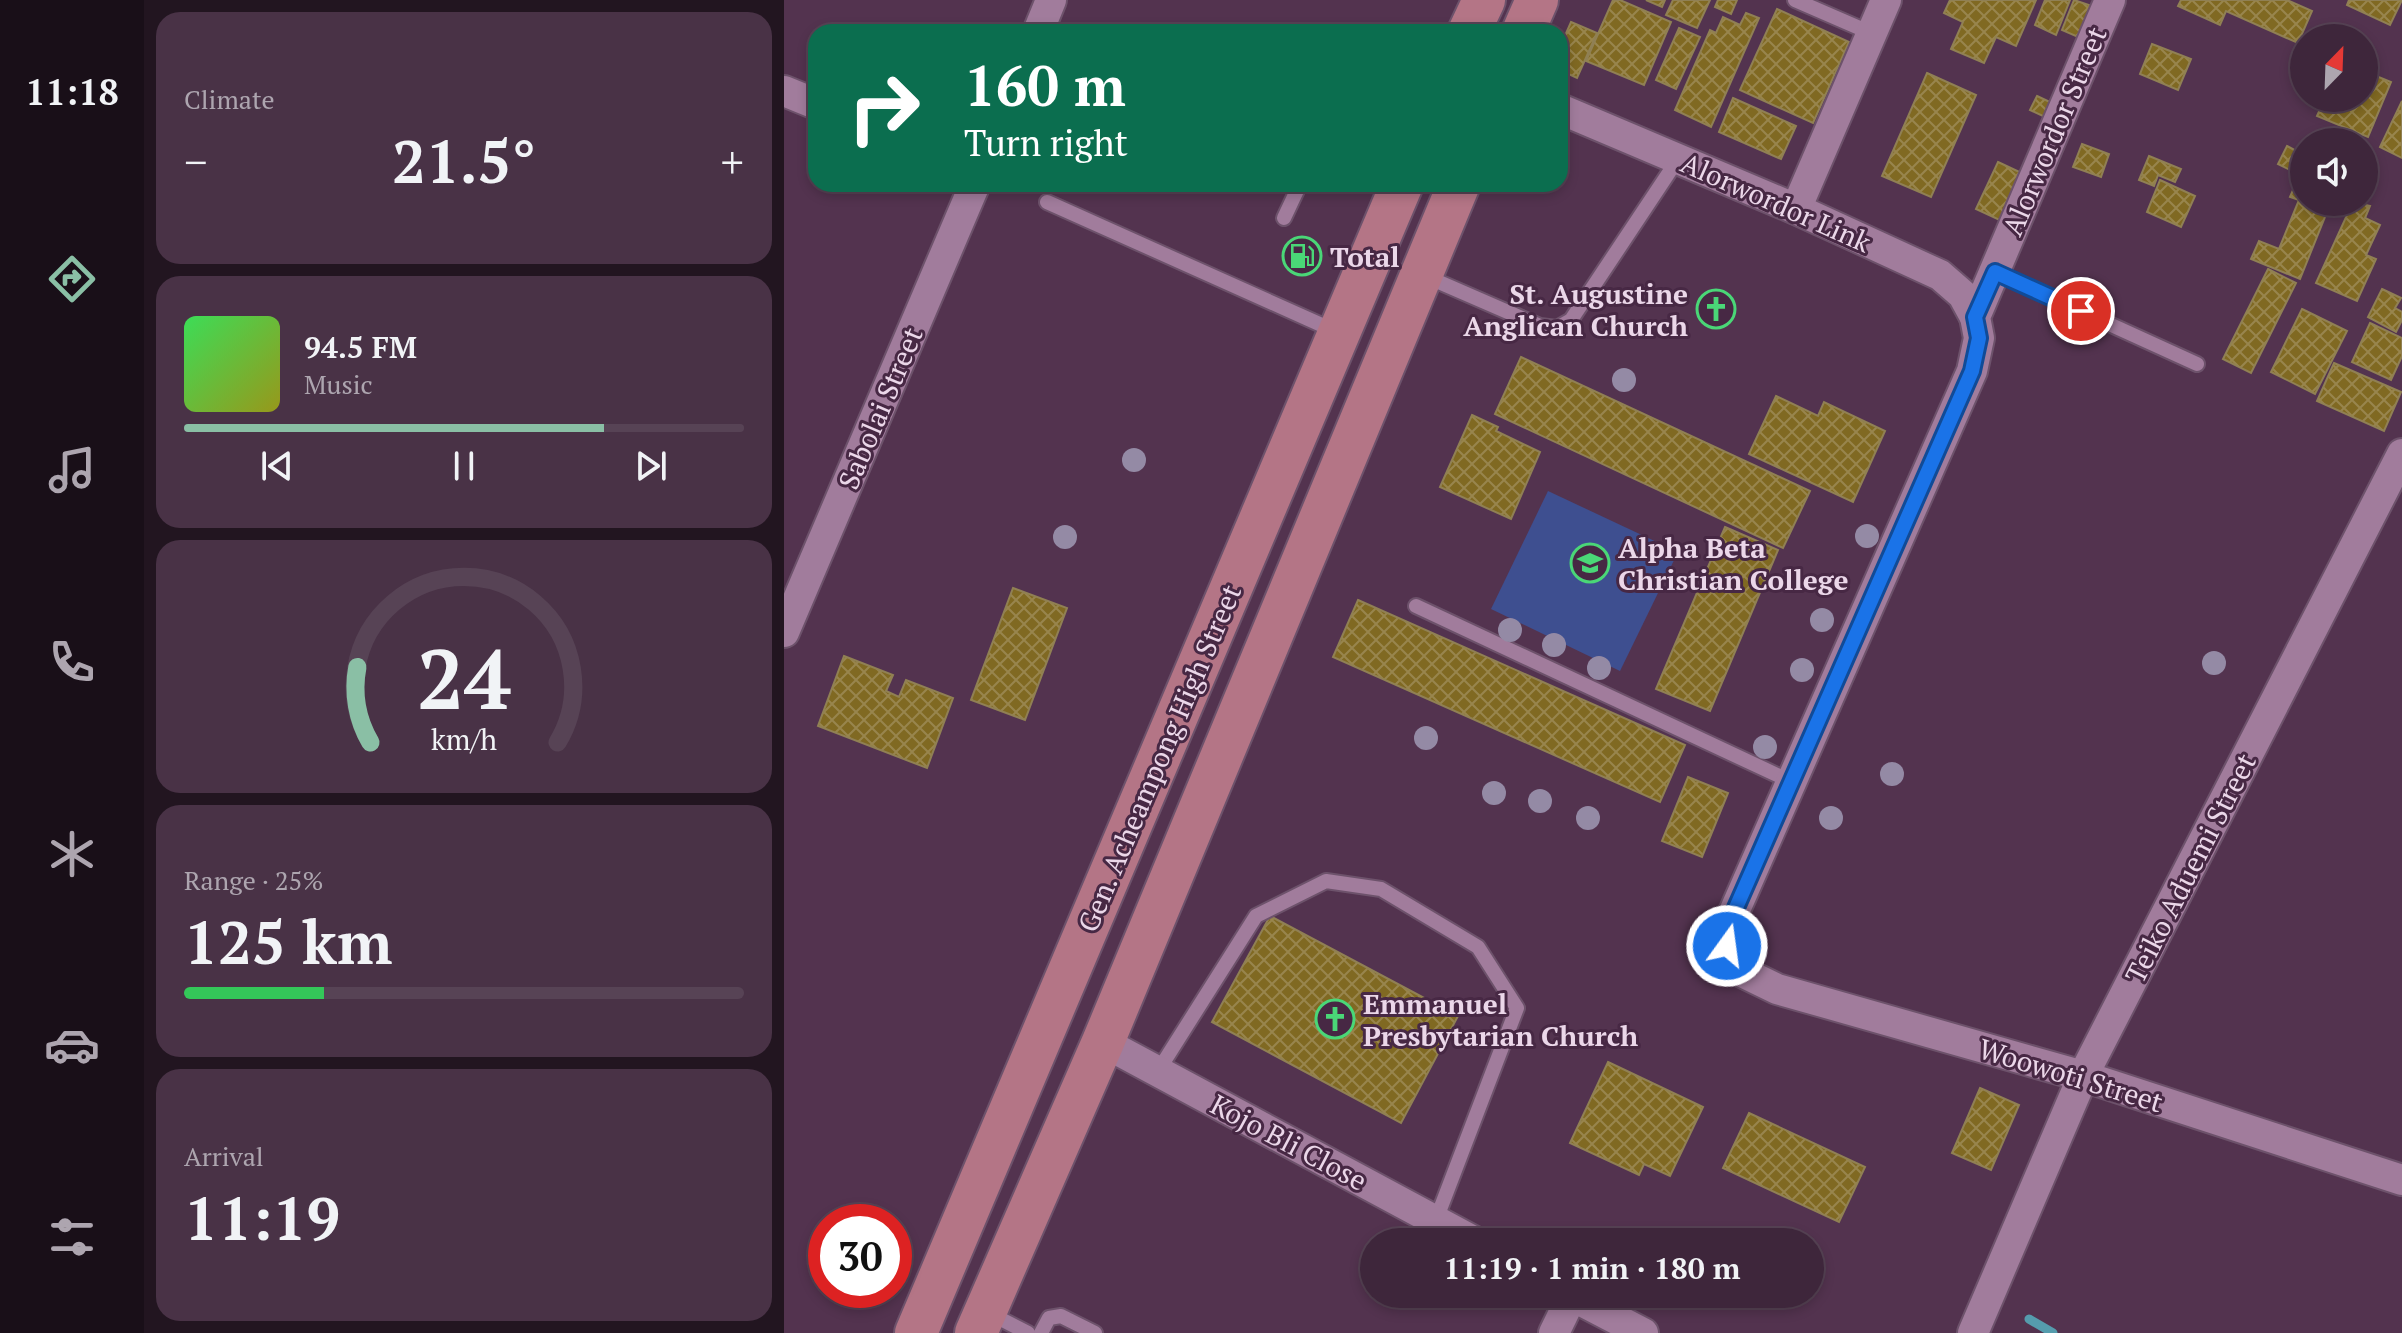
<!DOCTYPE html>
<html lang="en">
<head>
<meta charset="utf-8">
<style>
	:root { --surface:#3e263b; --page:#493246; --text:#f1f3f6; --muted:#ada5af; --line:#574355; --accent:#8abfa5 }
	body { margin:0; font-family:"PT Serif",serif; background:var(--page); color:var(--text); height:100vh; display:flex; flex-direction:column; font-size:30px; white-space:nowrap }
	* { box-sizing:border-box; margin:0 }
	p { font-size:26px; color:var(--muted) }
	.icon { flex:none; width:44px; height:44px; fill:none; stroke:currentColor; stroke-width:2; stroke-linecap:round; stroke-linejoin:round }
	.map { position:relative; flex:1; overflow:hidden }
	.panel { display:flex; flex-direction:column; gap:12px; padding:12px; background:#221520; width:640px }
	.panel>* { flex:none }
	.guide { position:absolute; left:24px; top:24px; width:760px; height:168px; border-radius:24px; box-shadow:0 4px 12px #0003,0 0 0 2px var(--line); background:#0b6e4f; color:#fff; overflow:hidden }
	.needle { width:52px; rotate:23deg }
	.fabs { position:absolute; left:1506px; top:24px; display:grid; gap:16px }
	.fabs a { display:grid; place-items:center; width:88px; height:88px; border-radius:50%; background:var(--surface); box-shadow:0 4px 12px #0003,0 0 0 2px var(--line); font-size:40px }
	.speed { position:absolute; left:24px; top:1204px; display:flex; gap:16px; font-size:40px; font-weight:700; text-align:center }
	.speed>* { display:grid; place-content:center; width:104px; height:104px; border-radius:50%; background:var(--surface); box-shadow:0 4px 12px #0003,0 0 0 2px var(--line); line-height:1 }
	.speed .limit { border:12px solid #d22; background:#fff; color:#111 }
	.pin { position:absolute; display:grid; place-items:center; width:68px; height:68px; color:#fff; margin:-34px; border:4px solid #fff; border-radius:50%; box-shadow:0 2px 8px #0007 }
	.me { position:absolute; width:88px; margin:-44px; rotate:14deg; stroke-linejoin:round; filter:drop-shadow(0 0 6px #0008) }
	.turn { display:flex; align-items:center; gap:28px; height:168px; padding:0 24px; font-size:36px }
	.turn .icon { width:104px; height:104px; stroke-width:2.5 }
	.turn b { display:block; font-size:56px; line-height:68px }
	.big { font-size:60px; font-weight:800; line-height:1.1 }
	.panel .tile { flex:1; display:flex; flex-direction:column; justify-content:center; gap:12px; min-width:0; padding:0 28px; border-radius:24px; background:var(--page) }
	.panel .dial { align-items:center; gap:0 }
	.dial svg { height:208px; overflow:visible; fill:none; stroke:var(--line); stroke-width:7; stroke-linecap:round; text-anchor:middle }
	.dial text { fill:var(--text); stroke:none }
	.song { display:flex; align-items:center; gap:24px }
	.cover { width:96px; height:96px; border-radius:12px; background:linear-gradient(135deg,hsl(130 70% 55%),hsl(60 70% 35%)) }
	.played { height:8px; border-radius:4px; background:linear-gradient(90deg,var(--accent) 75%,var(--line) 75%) }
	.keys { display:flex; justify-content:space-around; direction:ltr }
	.heat { display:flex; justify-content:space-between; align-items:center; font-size:44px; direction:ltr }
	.charge { height:12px; border-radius:6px; background:linear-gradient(90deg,#34c759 25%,var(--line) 0) }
	.trip { position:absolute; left:576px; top:1228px; width:464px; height:80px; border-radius:40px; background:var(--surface); box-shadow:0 4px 12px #0003,0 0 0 2px var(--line); font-weight:800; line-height:80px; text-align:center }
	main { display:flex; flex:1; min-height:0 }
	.tabs { display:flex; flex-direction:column; width:144px; justify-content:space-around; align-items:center; background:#190f18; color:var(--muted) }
	.tabs .icon { width:56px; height:56px }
	.tabs .current { color:var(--accent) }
	.tabs b { font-size:36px; color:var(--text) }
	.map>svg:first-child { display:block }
	.pitch { fill:#3e4f90 }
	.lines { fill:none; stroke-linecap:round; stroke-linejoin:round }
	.stream { stroke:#559cad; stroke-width:9 }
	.building { fill:url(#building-cross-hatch); stroke:#908054; stroke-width:2 }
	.lane-casing { stroke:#6d526b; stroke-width:18 }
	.street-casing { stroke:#6d526b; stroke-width:34 }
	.secondary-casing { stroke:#6d526b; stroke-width:46 }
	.lane { stroke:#a17c9c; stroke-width:14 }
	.street { stroke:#a17c9c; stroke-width:30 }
	.secondary { stroke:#b47586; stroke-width:42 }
	.tree { fill:#948aa5 }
	.route-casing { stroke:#114b97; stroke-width:20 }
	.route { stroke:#1a73e8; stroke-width:14 }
	.labels { text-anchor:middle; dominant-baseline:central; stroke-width:6; stroke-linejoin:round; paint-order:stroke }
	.street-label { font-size:28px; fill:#ebd7e9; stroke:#472844 }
	.poi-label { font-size:28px; font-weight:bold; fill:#ebd7e9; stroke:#472844; text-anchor:start }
</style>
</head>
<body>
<main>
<nav class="tabs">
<b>11:18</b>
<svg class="icon current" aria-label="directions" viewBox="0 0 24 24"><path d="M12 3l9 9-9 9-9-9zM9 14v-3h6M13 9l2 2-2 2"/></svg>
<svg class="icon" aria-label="music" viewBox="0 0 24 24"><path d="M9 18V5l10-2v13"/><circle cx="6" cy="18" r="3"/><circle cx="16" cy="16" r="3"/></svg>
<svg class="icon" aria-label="phone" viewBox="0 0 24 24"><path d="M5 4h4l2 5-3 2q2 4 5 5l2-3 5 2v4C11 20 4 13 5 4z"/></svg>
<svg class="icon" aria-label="climate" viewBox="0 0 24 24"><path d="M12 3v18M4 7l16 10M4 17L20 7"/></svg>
<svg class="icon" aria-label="car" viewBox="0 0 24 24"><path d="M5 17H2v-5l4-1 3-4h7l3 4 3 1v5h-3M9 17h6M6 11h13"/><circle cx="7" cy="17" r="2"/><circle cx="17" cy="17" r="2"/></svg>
<svg class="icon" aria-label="filters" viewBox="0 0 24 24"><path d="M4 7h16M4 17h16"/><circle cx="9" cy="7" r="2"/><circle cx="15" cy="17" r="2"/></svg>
</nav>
<section class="panel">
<div class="tile"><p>Climate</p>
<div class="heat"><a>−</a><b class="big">21.5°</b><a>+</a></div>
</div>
<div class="tile">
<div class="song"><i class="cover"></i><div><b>94.5 FM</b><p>Music</p></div></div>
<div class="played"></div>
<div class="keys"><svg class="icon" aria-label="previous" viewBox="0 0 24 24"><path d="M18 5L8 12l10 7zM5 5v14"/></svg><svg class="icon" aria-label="pause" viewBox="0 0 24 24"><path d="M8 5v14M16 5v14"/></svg><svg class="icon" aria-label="next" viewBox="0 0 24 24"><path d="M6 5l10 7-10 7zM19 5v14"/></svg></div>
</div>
<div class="tile dial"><svg viewBox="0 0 100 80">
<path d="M14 69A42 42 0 1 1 86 69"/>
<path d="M14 69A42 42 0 0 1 9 40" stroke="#8abfa5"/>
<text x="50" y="56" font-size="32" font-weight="700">24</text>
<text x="50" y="72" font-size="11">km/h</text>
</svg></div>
<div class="tile"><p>Range · 25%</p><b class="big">125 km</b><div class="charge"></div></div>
<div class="tile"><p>Arrival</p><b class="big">11:19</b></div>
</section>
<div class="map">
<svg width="1618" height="1333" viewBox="0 0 1618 1333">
	<defs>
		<pattern id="building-cross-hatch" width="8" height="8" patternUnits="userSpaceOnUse" patternTransform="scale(2)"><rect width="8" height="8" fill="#806922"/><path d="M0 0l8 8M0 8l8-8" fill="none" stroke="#98854d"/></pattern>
	</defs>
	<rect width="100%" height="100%" fill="#53334f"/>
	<path class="pitch" d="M764,491L894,552L836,671L707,609Z"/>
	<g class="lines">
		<path class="stream" d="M1245,1319L1269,1333"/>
	</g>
	<g class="building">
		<path d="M829,0H836L887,22L860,85L802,61Z"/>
		<path d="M862,0H881L878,7Z"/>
		<path d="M889,0H926L913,28L882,15Z"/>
		<path d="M934,0H953L947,14L931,7Z"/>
		<path d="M1166,0H1252L1232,46L1212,37L1200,63L1167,49L1179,22L1160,13Z"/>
		<path d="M1261,0H1286L1272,35L1251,25Z"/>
		<path d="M1290,0L1314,8L1301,40L1278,30Z"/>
		<path d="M1397,0H1503L1528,11L1514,43L1442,11L1436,25L1394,6Z"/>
		<path d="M1565,0H1618L1606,25L1563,5Z"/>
		<path d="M993,9L1065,42L1029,123L956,90Z"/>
		<path d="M962,13L975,18L927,127L891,110L926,30L932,33L939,17L956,25Z"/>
		<path d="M787,22L813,33L793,78L776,70V47Z"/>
		<path d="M895,28L916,37L892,89L872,80Z"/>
		<path d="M1368,44L1407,59L1394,90L1356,74Z"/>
		<path d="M1580,71L1607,82L1584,137L1533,116L1541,98H1580Z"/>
		<path d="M1143,73L1192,95L1147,197L1098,176Z"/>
		<path d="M1253,96L1268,103L1261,117L1246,110Z"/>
		<path d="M949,98L1012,126L997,159L935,132Z"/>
		<path d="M1618,101V158L1596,147Z"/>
		<path d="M1298,144L1325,154L1317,177L1289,167Z"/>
		<path d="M1503,146L1520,155V177L1494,164Z"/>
		<path d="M1365,156L1397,169L1391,182L1374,175L1370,186L1355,180Z"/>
		<path d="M1214,162L1244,176L1222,223L1192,209Z"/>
		<path d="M1514,179L1520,181V202H1547L1516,279L1467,259L1475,241L1495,249L1515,200L1506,197Z"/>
		<path d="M1376,180L1411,196L1397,227L1363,212Z"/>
		<path d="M1569,202L1586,206L1581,218L1596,225L1582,255L1592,259L1573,301L1532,283Z"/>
		<path d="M1484,269L1512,283L1467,373L1439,359Z"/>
		<path d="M1598,289L1617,298L1611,308L1618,312V320L1612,332L1584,317Z"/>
		<path d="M1518,309L1563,331L1531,394L1487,372Z"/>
		<path d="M1586,323L1618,338V356L1607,380L1568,362Z"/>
		<path d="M737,357L1026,491L999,548L711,414Z"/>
		<path d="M1550,363L1617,392L1600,431L1533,401Z"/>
		<path d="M992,396L1034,416L1040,402L1101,431L1069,502L965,454Z"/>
		<path d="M688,415L714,427L712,431L756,452L727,519L656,487Z"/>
		<path d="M941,527L994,550L926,711L872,689Z"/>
		<path d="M229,588L283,608L241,720L187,700Z"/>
		<path d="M574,600L901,745L876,802L549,657Z"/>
		<path d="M60,656L109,675L102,691L115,697L122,680L169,698L143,768L34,726Z"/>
		<path d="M904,777L944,793L918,857L878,841Z"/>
		<path d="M486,916L674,1016L617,1123L428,1022Z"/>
		<path d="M824,1062L919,1107L886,1176L860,1164L855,1175L786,1143Z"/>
		<path d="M1196,1088L1235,1105L1207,1170L1168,1153Z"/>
		<path d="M965,1113L1081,1167L1055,1222L939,1168Z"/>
	</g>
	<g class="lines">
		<defs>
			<g id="lane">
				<path d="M1011,0L1087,33"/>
				<path d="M263,202L551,331"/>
				<path d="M500,218L516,184"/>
				<path d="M1211,272L1413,364"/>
				<path d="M641,276L756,326L773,328L787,320L894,159"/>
				<path d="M632,606L1008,782"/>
				<path d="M374,1071L472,916L542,881L597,889L694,947L733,1008L652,1220"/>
				<path d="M205,1313L244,1333"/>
				<path d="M257,1333L265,1318L277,1316L311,1333"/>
			</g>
			<g id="street">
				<path d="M1326,0L1191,317L1195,338L1188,371L947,919L943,946L956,971L993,989L1299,1076L1618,1180"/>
				<path d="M254,32L267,0"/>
				<path d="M0,91L32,104"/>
				<path d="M776,109L1012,209L1156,275L1179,295L1191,317"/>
				<path d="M1012,209L1102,0"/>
				<path d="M0,632L191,184"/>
				<path d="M319,1042L691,1242"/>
				<path d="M784,1294L859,1333"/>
				<path d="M770,1333L788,1296"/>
				<path d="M1189,1333L1299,1076L1618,454"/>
			</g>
			<g id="secondary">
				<path d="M685,32L700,0"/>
				<path d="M739,32L753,0"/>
				<path d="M132,1333L618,184"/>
				<path d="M192,1333L319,1042L675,184"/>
			</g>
		</defs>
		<use href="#lane" class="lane-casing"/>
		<use href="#street" class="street-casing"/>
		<use href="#secondary" class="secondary-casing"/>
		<use href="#lane" class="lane"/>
		<use href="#street" class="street"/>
		<use href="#secondary" class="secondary"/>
	</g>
	<g class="tree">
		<circle cx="840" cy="380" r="12"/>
		<circle cx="350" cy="460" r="12"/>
		<circle cx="1083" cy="536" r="12"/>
		<circle cx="281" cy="537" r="12"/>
		<circle cx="1038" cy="620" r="12"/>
		<circle cx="726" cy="630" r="12"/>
		<circle cx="770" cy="645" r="12"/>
		<circle cx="1430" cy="663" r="12"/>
		<circle cx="815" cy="668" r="12"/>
		<circle cx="1018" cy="670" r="12"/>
		<circle cx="642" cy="738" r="12"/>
		<circle cx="981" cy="747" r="12"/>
		<circle cx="1108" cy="774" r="12"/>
		<circle cx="710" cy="793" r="12"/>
		<circle cx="756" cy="801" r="12"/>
		<circle cx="804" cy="818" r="12"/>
		<circle cx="1047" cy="818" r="12"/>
	</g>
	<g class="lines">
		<defs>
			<path id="route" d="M943,946L947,919L1188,371L1195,338L1191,317L1211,272L1297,311"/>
		</defs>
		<use href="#route" class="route-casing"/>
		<use href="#route" class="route"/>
	</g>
	<defs>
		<symbol id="fuel-ring" viewBox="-11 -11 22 22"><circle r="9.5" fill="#472844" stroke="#4ad777" stroke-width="1.5"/><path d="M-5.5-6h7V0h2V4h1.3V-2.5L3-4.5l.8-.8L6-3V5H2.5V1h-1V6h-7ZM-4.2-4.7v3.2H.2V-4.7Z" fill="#4ad777"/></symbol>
		<symbol id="church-ring" viewBox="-11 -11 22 22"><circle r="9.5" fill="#472844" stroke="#4ad777" stroke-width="1.5"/><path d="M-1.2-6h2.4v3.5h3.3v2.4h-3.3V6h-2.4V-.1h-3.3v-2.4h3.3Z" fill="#4ad777"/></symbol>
		<symbol id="school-ring" viewBox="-11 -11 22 22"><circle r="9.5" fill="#472844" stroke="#4ad777" stroke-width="1.5"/><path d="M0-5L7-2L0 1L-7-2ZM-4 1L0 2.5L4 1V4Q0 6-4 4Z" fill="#4ad777"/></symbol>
	</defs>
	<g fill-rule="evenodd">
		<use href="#fuel-ring" x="496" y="234" width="44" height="44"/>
		<use href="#church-ring" x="910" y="287" width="44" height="44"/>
		<use href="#school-ring" x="784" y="541" width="44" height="44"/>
		<use href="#church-ring" x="529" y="997" width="44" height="44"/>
	</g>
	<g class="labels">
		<g class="street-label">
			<text transform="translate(1270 131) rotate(-67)">Alorwordor Street</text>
			<text transform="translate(992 202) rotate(24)">Alorwordor Link</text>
			<text transform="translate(96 408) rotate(-67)">Sabolai Street</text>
			<text transform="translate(375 758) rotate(-67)">Gen. Acheampong High Street</text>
			<text transform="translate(1406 868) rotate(-63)">Teiko Aduemi Street</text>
			<text transform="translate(1287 1075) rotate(17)">Woowoti Street</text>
			<text transform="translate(505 1142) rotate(28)">Kojo Bli Close</text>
		</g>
		<g class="poi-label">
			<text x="546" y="256">Total</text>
			<text x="904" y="293" text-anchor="end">St. Augustine<tspan x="904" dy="32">Anglican Church</tspan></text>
			<text x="834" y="547">Alpha Beta<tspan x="834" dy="32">Christian College</tspan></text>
			<text x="579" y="1003">Emmanuel<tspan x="579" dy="32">Presbytarian Church</tspan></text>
		</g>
	</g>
</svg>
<div class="fabs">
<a><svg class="needle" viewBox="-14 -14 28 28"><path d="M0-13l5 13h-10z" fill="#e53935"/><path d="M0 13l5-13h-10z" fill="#ada5af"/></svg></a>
<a><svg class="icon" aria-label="sound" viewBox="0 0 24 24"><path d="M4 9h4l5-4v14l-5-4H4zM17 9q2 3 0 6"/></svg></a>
</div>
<div class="speed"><div class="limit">30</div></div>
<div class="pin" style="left:1297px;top:311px;background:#d93025"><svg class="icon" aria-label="arrive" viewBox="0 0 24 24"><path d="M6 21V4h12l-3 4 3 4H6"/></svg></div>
<svg class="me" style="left:943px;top:946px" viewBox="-20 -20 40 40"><circle r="17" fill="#1a73e8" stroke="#fff" stroke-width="3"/><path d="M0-11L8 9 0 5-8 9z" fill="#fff"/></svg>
<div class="trip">11:19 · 1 min · 180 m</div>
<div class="guide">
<div class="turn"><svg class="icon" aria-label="right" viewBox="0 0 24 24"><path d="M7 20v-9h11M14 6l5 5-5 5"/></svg><div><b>160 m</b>Turn right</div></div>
</div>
</div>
</main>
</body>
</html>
